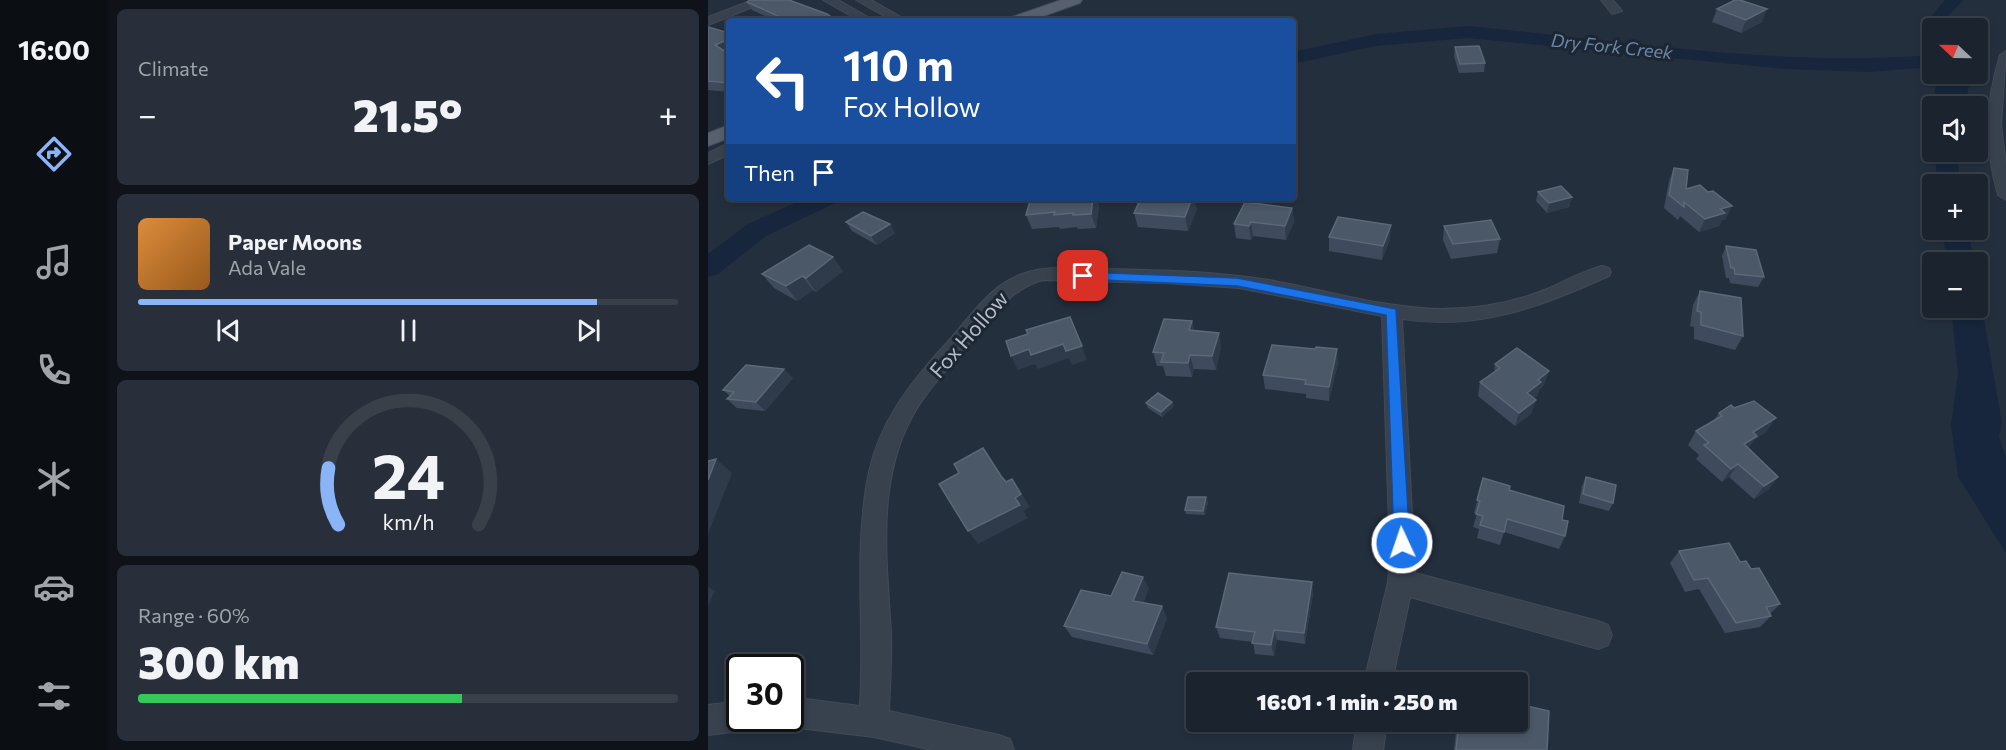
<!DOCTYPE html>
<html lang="en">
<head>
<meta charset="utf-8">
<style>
	:root { --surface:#1b232e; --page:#282f3a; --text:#f1f3f6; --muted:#a0a4aa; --line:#39404a; --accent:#8ab4f8 }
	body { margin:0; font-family:Commissioner,sans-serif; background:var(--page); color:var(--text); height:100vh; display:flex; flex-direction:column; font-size:22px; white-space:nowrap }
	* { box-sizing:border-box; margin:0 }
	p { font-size:20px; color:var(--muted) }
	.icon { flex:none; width:33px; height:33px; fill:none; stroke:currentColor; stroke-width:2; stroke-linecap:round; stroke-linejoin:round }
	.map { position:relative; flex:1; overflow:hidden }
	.drawer { display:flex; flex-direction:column; gap:9px; padding:9px; background:#0f1319; width:600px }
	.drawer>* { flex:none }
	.top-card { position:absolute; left:18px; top:18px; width:570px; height:183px; border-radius:6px; box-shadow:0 3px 9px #0003,0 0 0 2px var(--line); background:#1a4fa0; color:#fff; overflow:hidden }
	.needle { width:39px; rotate:292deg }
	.buttons { position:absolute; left:1214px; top:18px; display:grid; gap:12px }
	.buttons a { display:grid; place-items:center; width:66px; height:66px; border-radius:6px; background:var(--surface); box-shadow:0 3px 9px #0003,0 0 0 2px var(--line); font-size:30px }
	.speed { position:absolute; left:18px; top:654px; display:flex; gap:12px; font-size:30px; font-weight:700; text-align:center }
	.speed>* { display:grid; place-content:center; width:78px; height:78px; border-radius:50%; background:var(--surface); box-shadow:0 3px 9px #0003,0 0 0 2px var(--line); line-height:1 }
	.speed .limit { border:3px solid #111; border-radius:9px; background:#fff; color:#111 }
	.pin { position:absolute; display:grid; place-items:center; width:51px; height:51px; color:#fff; margin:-26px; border-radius:12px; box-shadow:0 3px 9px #0006 }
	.me { position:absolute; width:66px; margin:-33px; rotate:357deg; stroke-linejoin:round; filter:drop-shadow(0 0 4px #0008) }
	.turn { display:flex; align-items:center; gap:21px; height:126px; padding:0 18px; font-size:27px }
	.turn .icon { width:78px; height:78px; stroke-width:2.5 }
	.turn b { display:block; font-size:42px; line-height:51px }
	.then { display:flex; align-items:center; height:57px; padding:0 18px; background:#0003; gap:12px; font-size:22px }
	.big { font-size:45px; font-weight:800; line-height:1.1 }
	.drawer .widget { flex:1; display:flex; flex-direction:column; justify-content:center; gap:9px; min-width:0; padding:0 21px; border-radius:9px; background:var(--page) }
	.drawer .dial { align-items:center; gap:0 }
	.dial svg { height:156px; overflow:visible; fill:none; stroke:var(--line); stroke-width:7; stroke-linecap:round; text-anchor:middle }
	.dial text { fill:var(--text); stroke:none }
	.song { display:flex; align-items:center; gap:18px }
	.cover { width:72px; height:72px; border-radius:9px; background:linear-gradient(135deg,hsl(30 70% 55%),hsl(30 70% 35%)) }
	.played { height:6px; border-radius:3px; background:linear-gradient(90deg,var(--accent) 85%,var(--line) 85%) }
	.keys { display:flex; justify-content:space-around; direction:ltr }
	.heat { display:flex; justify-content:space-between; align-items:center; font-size:33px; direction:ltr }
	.charge { height:9px; border-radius:4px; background:linear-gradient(90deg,#34c759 60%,var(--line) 0) }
	.trip { position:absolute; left:478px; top:672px; width:342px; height:60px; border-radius:6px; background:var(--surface); box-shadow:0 3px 9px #0003,0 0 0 2px var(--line); font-weight:800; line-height:60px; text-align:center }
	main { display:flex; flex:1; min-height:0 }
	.tab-bar { display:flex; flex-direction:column; width:108px; justify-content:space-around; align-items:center; background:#0b0e12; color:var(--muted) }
	.tab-bar .icon { width:42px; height:42px }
	.tab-bar .active { color:var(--accent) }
	.tab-bar b { font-size:27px; color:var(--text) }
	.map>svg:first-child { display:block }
	.water { fill:#17263c }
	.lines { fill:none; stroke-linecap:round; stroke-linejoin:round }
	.river { fill:#17263c; fill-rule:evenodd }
	.minor-casing { stroke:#414a57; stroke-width:2 }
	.major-casing { stroke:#414a57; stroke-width:2 }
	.minor { fill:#38414e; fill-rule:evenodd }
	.major { fill:#56606e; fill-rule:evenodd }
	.wall { fill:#3f4b5c }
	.shaded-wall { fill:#2f3b4b }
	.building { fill:#4b5868; stroke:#5c6777; stroke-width:1.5 }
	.route { fill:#1a73e8; stroke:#114b97; stroke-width:1.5 }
	.labels { text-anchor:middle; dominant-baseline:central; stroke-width:6; stroke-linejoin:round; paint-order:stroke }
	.far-water-label { font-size:18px; font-style:italic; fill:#6d86a8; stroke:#1d2633 }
	.street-label { font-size:21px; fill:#b4bcc9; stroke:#1d2633 }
</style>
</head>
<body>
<main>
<nav class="tab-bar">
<b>16:00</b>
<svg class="icon active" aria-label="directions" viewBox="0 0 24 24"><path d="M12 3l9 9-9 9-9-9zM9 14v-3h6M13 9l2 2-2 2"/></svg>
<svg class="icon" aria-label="music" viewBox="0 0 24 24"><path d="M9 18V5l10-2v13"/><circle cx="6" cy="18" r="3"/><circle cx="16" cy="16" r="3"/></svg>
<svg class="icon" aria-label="phone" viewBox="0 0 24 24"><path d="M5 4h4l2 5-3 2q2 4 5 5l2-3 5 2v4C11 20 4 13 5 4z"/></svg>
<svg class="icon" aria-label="climate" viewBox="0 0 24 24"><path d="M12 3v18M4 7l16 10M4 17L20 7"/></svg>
<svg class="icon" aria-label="car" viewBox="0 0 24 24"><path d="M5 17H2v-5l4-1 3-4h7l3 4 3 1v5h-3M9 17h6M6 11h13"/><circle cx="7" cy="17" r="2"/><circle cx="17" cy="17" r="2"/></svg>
<svg class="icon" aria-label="filters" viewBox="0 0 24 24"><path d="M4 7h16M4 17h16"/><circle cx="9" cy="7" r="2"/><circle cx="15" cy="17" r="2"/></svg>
</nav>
<section class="drawer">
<div class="widget"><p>Climate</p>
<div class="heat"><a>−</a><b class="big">21.5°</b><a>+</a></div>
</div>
<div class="widget">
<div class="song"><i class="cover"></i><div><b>Paper Moons</b><p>Ada Vale</p></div></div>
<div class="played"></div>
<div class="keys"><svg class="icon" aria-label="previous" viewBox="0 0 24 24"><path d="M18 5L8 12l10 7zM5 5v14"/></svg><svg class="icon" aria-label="pause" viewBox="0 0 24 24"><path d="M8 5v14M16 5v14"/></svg><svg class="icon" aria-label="next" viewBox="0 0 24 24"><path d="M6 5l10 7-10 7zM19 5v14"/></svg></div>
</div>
<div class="widget dial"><svg viewBox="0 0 100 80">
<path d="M14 69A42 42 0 1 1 86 69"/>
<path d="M14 69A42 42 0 0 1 9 40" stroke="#8ab4f8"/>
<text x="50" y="56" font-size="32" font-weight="700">24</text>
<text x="50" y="72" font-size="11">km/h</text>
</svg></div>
<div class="widget"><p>Range · 60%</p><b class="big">300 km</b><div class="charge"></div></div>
</section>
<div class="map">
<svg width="1298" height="750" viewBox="0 0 1298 750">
	<rect width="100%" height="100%" fill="#242f3e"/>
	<g class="water">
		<path d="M1237,0H1255L1229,28H1224V36L1216,29V25Z"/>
		<path d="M1230,74H1263L1257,106H1224Z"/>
		<path d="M1226,152H1249L1252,184H1230Z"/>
		<path d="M1235,230H1260L1266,262H1238Z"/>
		<path d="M1269,279L1294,423L1291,437L1298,457V553L1250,477L1243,425L1250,373L1243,308H1269Z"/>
	</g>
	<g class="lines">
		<g class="river">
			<path d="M760,26C914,41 1070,67 1224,55V67L1161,72L1076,69L760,38L668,46L585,64V52L668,34Z"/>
			<path d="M98,198H130L127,203L58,236L10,274L0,277V254L40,224Z"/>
		</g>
		<defs>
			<g id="minor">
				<path d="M45,0H62L0,25V17Z"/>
				<path d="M115,0H130L167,21H152Z"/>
				<path d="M148,0H163L200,21H185Z"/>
				<path d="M893,0H905L914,11L904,14Z"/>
				<path d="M1298,51L1293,125L1298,165V200L1290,195C1276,146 1277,104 1292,55Z"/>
				<path d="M21,143V154L0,164V153Z"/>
				<path d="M894,266L901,268L903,272L901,276C831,307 772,331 694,319L707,573L890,621L900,625L904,635L900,645L890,649L702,597L684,682H656L680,582L682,555L674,316L531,288L457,283L335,280C301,289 282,320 260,345C241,368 218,390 204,417C168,483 179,561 183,633C184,659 182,685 181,711L291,735L302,739L306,750H224L166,737L82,727L72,722L70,718H82V697L152,706C157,629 145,547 161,472C171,423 201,385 234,348C256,325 275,294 303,279C331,263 363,269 394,269C450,270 506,271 561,280C618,290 675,308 733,309C770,309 805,303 839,289C857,281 875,271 894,266Z"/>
				<path d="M32,701V718H46L42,726L32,731L0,735V705Z"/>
				<path d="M649,722H679L675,750H645Z"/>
			</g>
			<g id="major">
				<path d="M353,0H374L372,3L322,21H299L301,18Z"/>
				<path d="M21,125V138L0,146V133Z"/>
			</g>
		</defs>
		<use href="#minor" class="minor-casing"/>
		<use href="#major" class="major-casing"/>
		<use href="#minor" class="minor"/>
		<use href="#major" class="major"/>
	</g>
	<g class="wall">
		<path d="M39,2L129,21H68L44,10Z"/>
		<path d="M1009,9L1054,22L1033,33L1004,22Z"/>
		<path d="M0,27L18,53L21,54V92L0,90Z"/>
		<path d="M747,47L777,63L776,72L751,73L746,56Z"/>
		<path d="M966,168L978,189L1018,219L1014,220L1011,226L991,232L972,216L970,220L956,208L961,181Z"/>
		<path d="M830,192L864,197L861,207L839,213L828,201Z"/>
		<path d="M391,205L388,228L370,229L369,227L352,229L351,227L324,229L318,215Z"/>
		<path d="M584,208L586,222L578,240L545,236L543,240L528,238L526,224Z"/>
		<path d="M489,209L480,231L430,227L426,213Z"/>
		<path d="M138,222L187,233L169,245L144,231Z"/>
		<path d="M736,226L792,239L789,253L743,259L735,240Z"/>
		<path d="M621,237L682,239L674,260L621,251Z"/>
		<path d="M1018,246L1056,277L1050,287L1022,283L1021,278H1018L1014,256Z"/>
		<path d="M135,271L108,292L105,290L89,301L66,288L54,274Z"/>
		<path d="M992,291L1035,336L1027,350L986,339V327L982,326L985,305Z"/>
		<path d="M484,321L486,330L513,347L508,370L486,369L484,377L458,376L455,366H449L445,352Z"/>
		<path d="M630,363L621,401L598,398V394L557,389L555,375Z"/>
		<path d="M787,364L836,385L831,390L829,396L826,398L828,400L823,414L807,426L770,396L772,382L786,373Z"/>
		<path d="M85,378L57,411L29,408L19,399L22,396L15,390Z"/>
		<path d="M438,403L466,406L454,417L440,408Z"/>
		<path d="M1011,413L1058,432L1047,439L1040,448L1070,477L1060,490L1046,499L1021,477L1014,482L988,459L991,455L980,445L988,431L1006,420Z"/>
		<path d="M878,477L905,503L901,511L871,503L874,486Z"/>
		<path d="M775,478L801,490L854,520L857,536L851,549L796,532L792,545L769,538L771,529L765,527L769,514L766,513Z"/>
		<path d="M500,502L497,515L478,514L477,510Z"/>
		<path d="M971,551L1032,562L1043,569L1072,604L1062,614L1063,616L1052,627L1017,633L991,589L977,592L962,563Z"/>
		<path d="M604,582L605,594L597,644L569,640L566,656L547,654L545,642L512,638L508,627Z"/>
		<path d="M441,588L435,603L459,618L445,655L364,637L356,626L403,596Z"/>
		<path d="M749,722H810L839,750H746Z"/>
	</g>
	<g class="shaded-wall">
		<path d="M1059,9L1054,22L1033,33L1038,20Z"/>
		<path d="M21,39V52L14,54L7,45Z"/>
		<path d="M864,197L861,207L839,213L841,203Z"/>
		<path d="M241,198H250L243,201Z"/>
		<path d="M385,198H388L391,205L388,228L383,214Z"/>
		<path d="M484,198H486L489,209L480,231L477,217Z"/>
		<path d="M1024,206L1018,219L1014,220L1011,226L991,232L997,219L1012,209Z"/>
		<path d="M584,208L586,222L578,240L577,226Z"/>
		<path d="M543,222L545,236L543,240L541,226Z"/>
		<path d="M182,224L187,233L169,245L163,236Z"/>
		<path d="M683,225L682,239L674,260L675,246Z"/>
		<path d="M125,257L135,271L108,292L98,278Z"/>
		<path d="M94,276L105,290L89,301L78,286Z"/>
		<path d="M362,317L379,360L364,365L361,358L330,369L327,364L310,370L303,356L321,349Z"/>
		<path d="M484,321L487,335L481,330Z"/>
		<path d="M511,333L513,347L508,370L504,356Z"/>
		<path d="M629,349L630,363L621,401V387Z"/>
		<path d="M482,355L486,369L484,377L480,363Z"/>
		<path d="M76,369L85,378L57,411L48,402Z"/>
		<path d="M841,371L836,385L831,390L829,396L815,407L819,393L830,380Z"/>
		<path d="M828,400L823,414L807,426L811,413Z"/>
		<path d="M464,402L466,406L454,417L453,412Z"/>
		<path d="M1068,418L1058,432L1047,439L1040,449L1027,458L1045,432Z"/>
		<path d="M8,459L24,473L0,534V480Z"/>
		<path d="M1030,464L1021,477L1014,482L1023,469Z"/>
		<path d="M1070,477L1060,490L1046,499L1056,486Z"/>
		<path d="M304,479L322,507L315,511L320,518L270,544L260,531L307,498Z"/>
		<path d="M498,497L500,502L497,515L495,511Z"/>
		<path d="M435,577L441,588L431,612L425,601Z"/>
		<path d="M604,582L605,594L597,644L596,633Z"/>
		<path d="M0,587L7,591L0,606Z"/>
		<path d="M454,606L459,618L445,655L439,644Z"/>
		<path d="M566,630L569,640L566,656L563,645Z"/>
	</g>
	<g class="building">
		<path d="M42,0H81L119,14L129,21H81L39,2Z"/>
		<path d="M1027,0H1032L1059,9L1038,20L1009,9Z"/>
		<path d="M0,27L21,33V39L7,45L21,54V83L0,81Z"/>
		<path d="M771,46L777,63L752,64L747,47Z"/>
		<path d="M966,168L980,170L978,189L992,185L1000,192L1005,191L1024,206L1012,209L1017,213L997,219L976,202V207L961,195Z"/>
		<path d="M853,186L864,197L841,203L830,192Z"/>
		<path d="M339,198H385L383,214L365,215V213L346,215L347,212L318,215L322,201L339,200Z"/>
		<path d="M433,198H484L477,217L426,213Z"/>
		<path d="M537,202L584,208L577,226L543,222L541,226L526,224Z"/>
		<path d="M155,212L182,224L163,236L138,222Z"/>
		<path d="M630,217L683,225L675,246L621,237Z"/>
		<path d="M783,220L792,239L745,244L736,226Z"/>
		<path d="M101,245L125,257L98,278L94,276L78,286L54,274Z"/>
		<path d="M1018,246L1048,250L1056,277L1027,274L1026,268H1023Z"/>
		<path d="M992,291L1033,298L1035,336L993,325V312L989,311Z"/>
		<path d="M362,317L374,346L358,351L355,344L323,355L321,349L303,356L298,341L320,334L318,330Z"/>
		<path d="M456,319L484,321L481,330L511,333L504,356L482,355L480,363L453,362L456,353L445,352Z"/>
		<path d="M564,345L607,349L608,347L629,349L621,387L597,384L598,380L555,375Z"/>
		<path d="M809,348L841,371L830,380L833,382L819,393L828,400L811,413L772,382L792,368L787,364Z"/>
		<path d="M38,365L76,369L48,402L19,399L26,392L15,390Z"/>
		<path d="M450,393L464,402L453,412L438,403Z"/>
		<path d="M1046,401L1068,418L1045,432L1049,436L1036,444L1070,477L1056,486L1030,464L1023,469L996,445L1001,443L988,431L1014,416L1011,413L1023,405L1026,408Z"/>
		<path d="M275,448L293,476L298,482L304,479L313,494L307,498L312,505L260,531L231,484L251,473L246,464Z"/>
		<path d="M8,459L0,480V461Z"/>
		<path d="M878,477L908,485L905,503L875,494Z"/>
		<path d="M775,478L802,486L801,490L856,506L854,520L860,521L857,536L799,519L796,532L772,525L775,516L768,514L772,501L769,500Z"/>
		<path d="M480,497H498L495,511L477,510Z"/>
		<path d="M1021,543L1032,562L1038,561L1043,569L1051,568L1072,604L1058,607L1063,616L1028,623L1000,578L986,580L971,551Z"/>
		<path d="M414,572L435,577L425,601L454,606L439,644L356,626L373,590L403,596Z"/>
		<path d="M521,573L604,582L596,633L566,630L563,645L544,643L547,632L508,627Z"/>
		<path d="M810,704L841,711L839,750H748L751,722H810Z"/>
	</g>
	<path class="route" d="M375,272L529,278L688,309L702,543L700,548L694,550L688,548L686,543L678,315L529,286L370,279L369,276Z"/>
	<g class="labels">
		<g class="far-water-label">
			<text transform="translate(904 46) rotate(6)">Dry Fork Creek</text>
		</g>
		<g class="street-label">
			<text transform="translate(260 334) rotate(-49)">Fox Hollow</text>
		</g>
	</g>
</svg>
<div class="buttons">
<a><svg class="needle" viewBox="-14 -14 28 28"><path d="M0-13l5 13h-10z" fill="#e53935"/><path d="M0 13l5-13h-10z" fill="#a0a4aa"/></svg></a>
<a><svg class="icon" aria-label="sound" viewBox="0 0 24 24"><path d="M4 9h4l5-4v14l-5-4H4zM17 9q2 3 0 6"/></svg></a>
<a>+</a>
<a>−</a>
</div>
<div class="speed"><div class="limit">30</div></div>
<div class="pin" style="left:375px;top:276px;background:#d93025"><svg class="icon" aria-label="arrive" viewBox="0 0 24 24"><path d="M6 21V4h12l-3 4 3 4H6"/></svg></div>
<svg class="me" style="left:694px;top:543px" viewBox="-20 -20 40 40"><circle r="17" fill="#1a73e8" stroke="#fff" stroke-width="3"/><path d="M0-11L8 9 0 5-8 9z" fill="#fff"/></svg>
<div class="trip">16:01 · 1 min · 250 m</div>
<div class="top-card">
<div class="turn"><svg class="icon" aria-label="left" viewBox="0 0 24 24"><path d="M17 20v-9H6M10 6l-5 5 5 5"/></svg><div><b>110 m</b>Fox Hollow</div></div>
<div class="then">Then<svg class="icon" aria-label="arrive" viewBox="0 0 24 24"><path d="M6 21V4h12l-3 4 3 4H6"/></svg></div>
</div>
</div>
</main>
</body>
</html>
